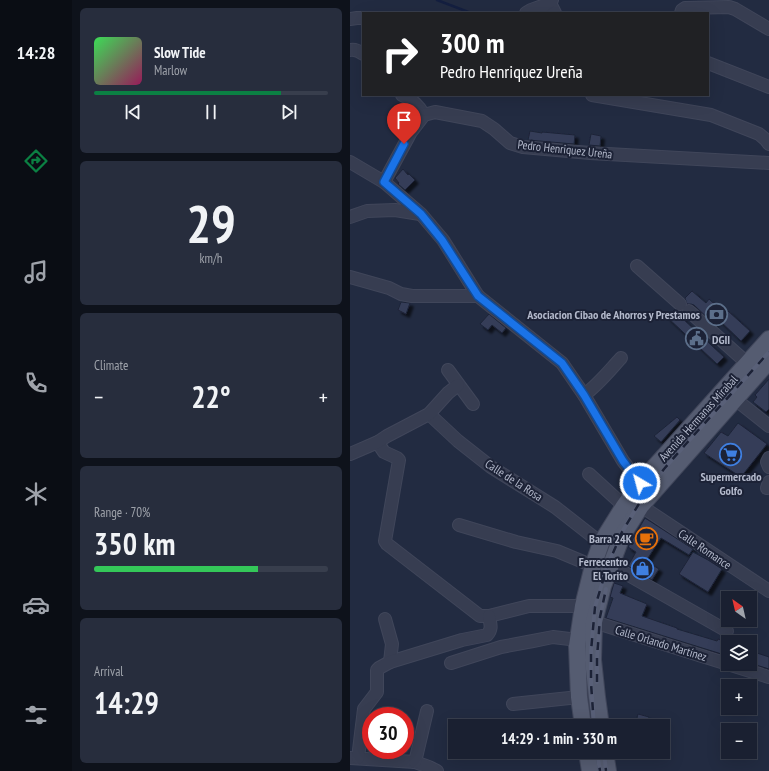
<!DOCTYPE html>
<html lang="en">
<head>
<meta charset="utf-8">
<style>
	:root { --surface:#1a2031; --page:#272d3d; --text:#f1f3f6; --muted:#9fa3ab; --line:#383e4d; --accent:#0b8043 }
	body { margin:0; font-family:"PT Sans Narrow",sans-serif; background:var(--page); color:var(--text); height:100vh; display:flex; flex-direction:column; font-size:15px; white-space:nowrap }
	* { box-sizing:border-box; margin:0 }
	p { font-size:13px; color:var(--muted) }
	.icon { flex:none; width:22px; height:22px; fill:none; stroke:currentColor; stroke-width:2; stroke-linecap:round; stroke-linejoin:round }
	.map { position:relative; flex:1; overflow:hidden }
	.drawer { display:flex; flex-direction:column; gap:8px; padding:8px; background:#0e121b; width:278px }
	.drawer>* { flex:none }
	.top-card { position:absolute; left:12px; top:12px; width:347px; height:84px; border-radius:0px; box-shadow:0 4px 16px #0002,0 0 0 1px var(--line); background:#202124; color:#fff; overflow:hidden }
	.needle { width:26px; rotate:326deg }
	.controls { position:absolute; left:371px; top:591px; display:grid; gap:8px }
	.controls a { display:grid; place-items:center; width:36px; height:36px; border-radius:0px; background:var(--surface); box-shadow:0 4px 16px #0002,0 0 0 1px var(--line); font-size:20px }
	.speed { position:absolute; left:12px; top:707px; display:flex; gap:8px; font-size:20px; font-weight:700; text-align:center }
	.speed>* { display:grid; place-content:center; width:52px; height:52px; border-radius:50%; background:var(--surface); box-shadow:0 4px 16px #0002,0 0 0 1px var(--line); line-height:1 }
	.speed .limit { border:6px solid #d22; background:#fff; color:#111 }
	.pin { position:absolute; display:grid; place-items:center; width:34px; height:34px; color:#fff; margin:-41px -17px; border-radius:50% 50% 50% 0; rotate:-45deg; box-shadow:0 0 4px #0007 }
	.pin .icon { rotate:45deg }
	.me { position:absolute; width:44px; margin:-22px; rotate:323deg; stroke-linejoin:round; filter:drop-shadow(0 0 3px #0008) }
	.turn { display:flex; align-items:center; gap:14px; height:84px; padding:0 12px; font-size:18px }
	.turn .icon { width:52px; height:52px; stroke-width:2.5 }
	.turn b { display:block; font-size:28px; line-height:34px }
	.big { font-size:30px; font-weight:800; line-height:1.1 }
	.drawer .widget { flex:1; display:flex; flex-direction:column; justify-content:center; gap:6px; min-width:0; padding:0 14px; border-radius:6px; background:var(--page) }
	.drawer .dial { align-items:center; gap:0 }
	.dial b { font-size:52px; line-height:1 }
	.song { display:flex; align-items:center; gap:12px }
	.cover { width:48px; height:48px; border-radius:6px; background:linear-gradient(135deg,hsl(130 70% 55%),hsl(330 70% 35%)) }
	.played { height:4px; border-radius:2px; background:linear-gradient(90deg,var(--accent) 80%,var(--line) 80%) }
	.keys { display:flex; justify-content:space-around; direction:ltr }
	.heat { display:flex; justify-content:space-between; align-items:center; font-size:22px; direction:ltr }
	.charge { height:6px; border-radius:3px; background:linear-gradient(90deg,#34c759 70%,var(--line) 0) }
	.trip { position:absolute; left:98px; top:719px; width:222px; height:40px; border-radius:0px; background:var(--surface); box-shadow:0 4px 16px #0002,0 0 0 1px var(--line); font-weight:800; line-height:40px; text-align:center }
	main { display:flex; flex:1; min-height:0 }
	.dock { display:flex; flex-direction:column; width:72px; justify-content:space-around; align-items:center; background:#0a0d14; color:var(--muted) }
	.dock .icon { width:28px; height:28px }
	.dock .selected { color:var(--accent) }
	.dock b { font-size:18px; color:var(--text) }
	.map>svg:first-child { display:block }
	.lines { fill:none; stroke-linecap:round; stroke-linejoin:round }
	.stream { stroke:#141f40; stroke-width:2.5 }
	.building { fill:#343e58; stroke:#1e2438; filter:url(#shadow) }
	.minor-casing { stroke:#40465a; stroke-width:14 }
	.major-casing { stroke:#40465a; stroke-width:18 }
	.minor { stroke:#373d51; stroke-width:12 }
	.major { stroke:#555c71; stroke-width:16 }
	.rail-casing { stroke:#596078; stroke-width:4 }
	.rail { stroke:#1c2236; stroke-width:2.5; stroke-dasharray:8; stroke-linecap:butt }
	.route-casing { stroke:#114b97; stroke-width:10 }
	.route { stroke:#1a73e8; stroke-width:7 }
	.labels { text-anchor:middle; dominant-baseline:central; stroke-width:4; stroke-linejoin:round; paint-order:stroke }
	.street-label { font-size:12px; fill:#b3b9cb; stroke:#1c2236 }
	.poi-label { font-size:12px; font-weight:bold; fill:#b3b9cb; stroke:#1c2236; text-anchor:end }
</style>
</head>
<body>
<main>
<nav class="dock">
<b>14:28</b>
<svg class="icon selected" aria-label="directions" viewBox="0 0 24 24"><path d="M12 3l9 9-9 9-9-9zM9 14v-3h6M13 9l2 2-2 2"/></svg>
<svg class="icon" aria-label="music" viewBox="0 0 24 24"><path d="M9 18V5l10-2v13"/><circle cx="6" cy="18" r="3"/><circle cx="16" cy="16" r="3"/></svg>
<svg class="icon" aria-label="phone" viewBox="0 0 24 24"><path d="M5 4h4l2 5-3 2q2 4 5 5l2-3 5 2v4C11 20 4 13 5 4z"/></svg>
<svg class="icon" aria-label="climate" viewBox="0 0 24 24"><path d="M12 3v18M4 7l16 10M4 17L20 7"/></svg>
<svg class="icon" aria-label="car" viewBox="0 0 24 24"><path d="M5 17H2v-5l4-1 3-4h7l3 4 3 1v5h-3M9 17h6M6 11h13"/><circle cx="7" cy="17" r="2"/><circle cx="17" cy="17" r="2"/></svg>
<svg class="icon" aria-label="filters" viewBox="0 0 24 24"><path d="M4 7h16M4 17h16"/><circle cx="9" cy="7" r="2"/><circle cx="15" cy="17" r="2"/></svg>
</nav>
<section class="drawer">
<div class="widget">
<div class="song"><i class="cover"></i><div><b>Slow Tide</b><p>Marlow</p></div></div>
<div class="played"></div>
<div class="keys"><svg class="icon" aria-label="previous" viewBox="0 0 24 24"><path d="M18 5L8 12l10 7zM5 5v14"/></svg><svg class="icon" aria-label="pause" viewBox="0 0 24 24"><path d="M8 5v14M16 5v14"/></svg><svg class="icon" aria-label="next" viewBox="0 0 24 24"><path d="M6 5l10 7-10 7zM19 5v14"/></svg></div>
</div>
<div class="widget dial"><b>29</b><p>km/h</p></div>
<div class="widget"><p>Climate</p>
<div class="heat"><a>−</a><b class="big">22°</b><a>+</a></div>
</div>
<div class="widget"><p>Range · 70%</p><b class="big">350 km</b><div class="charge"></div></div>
<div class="widget"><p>Arrival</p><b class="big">14:29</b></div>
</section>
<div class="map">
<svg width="419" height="771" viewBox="0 0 419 771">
	<defs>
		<filter id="shadow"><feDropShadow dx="3.5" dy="3.5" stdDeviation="1" flood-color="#0009"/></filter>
	</defs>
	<rect width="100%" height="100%" fill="#222b41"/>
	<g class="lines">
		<path class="stream" d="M87,0L121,13"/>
	</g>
	<g class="building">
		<path d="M180,131L192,133V132L225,135L224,144L178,140Z"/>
		<path d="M241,134L251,136L250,146L239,145Z"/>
		<path d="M53,169L58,175L59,174L65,180L55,190L48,184L49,183L45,178Z"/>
		<path d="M342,291L356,303L359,299L375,314L378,311L400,331L391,341L368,319L364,324L344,305L341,304H337L335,298Z"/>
		<path d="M51,302L60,303L56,314L48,310Z"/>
		<path d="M325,309L328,311H332L334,316L332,318L374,357L367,364L317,317Z"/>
		<path d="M139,314L156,328L152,333L142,325L138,330L130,324Z"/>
		<path d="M419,379V409L416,412L403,402L407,397L405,395Z"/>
		<path d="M327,417L330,420L311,442L304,436Z"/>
		<path d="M388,423L417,444L391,477L354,453L371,432L378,436Z"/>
		<path d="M295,518L343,549L339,555L311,538L296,561L309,569L302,580L278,566L286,552L278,547Z"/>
		<path d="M343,552L358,560L372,569L358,592L329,574Z"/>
		<path d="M264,583L273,586L270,593L297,604L292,616L327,628V629L367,641L368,639L378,643V656L256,618L263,598L260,597Z"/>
		<path d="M407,653L419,657V669L403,664Z"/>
		<path d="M288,714L299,717L297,726H285Z"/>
	</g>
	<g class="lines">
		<defs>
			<g id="minor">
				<path d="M199,1L205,13"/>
				<path d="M176,13L181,10L195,5L202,0"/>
				<path d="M331,13L332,10L335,8L379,7L385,9L419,29"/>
				<path d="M0,19L7,18H13"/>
				<path d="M0,50C5,49 9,51 13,54"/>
				<path d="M358,63L419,87"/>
				<path d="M52,95C62,99 69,106 74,115"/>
				<path d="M242,95L361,115L409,134L416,140L419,144"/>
				<path d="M0,162L34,182L71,214L93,240L128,296L212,363L234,395L273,461L290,483"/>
				<path d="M34,182L61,132L74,115L85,112L132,121L144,129L160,143L173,147L240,153L419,163"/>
				<path d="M0,217L17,211L45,210L70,214"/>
				<path d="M287,266L330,304"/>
				<path d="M0,277L39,288L51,294L62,296H128"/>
				<path d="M339,311L397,363"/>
				<path d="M98,370L123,404"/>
				<path d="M234,395C248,385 259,371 271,358"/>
				<path d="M385,399L419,426"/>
				<path d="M79,414L108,441L141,467L205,507L251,543"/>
				<path d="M28,442V443L34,452L47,458L49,460L35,541L37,544L130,616H139L179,606H233"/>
				<path d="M0,454L28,442L37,436L79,414L98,393L108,385"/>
				<path d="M419,458L417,462L419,467"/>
				<path d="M239,474L274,506"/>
				<path d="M417,488L419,482"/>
				<path d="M291,506L419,591"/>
				<path d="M109,525L166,542L207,551L243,566"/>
				<path d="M261,565L377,631"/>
				<path d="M35,619L42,644L40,662"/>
				<path d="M244,622L419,677"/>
				<path d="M101,663L151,647L183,641L203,637L228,640"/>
				<path d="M163,704L229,697"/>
				<path d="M0,758L65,762L79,767L87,771"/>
				<path d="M8,758L14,709L27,692V670L29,668L40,662L112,640L137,635C143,629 140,623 139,616"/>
				<path d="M65,762L77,711"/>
			</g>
			<g id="major">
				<path d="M233,726L229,697L227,646L233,606L243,566L251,543L274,506L290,483L419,339"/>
				<path d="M251,726L247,697L243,660L244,622L253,586L272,536L291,506L419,361"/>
				<path d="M237,752L240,771"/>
				<path d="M255,752L258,771"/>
			</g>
		</defs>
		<use href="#minor" class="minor-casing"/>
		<use href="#major" class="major-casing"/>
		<use href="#minor" class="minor"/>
		<use href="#major" class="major"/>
		<defs>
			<g id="rail">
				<path d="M247,682V658L250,617L256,589"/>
				<path d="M244,726L241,683V651L245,607L257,567L272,532L290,502L314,469L335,445L419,352"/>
				<path d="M247,752L250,771"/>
				<path d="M254,752L256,771"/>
			</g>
		</defs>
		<use href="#rail" class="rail-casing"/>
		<use href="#rail" class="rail"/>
	</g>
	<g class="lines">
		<defs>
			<path id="route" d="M54,144L34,182L71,214L92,240L128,296L212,363L234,395L273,461L290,483"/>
		</defs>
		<use href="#route" class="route-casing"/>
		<use href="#route" class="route"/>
	</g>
	<defs>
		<symbol id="bank-ring" viewBox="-11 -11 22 22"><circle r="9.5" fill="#1c2236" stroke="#5c6f8a" stroke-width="1.5"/><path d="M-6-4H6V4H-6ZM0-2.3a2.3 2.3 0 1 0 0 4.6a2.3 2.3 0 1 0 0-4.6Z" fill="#5c6f8a"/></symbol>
		<symbol id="civic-ring" viewBox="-11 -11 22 22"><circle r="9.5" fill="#1c2236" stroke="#5c6f8a" stroke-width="1.5"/><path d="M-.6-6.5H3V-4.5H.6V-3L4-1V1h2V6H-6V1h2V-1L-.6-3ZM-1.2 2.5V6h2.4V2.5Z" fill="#5c6f8a"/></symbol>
		<symbol id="supermarket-ring" viewBox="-11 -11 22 22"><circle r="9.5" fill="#1c2236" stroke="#3f7fe0" stroke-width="1.5"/><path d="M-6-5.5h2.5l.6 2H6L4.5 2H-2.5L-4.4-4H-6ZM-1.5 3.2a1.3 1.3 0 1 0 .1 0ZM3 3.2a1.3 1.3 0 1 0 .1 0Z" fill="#3f7fe0"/></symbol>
		<symbol id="cafe-ring" viewBox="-11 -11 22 22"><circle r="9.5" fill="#1c2236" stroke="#e8710a" stroke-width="1.5"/><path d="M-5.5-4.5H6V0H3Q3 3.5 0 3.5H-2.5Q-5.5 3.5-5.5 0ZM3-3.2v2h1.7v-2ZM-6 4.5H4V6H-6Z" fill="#e8710a"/></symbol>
		<symbol id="shop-ring" viewBox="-11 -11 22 22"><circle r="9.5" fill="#1c2236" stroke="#3f7fe0" stroke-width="1.5"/><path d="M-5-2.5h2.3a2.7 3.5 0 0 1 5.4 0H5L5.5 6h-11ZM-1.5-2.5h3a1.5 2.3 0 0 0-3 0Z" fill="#3f7fe0"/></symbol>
	</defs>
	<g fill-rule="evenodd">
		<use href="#bank-ring" x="354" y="302" width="25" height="25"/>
		<use href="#civic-ring" x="334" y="326" width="25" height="25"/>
		<use href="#supermarket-ring" x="368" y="442" width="25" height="25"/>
		<use href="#cafe-ring" x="284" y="526" width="25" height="25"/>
		<use href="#shop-ring" x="280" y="556" width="25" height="25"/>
	</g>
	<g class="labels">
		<g class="street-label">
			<text transform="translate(215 149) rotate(6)">Pedro Henriquez Ureña</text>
			<text transform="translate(348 418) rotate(-48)">Avenida Hermanas Mirabal</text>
			<text transform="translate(164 480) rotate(33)">Calle de la Rosa</text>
			<text transform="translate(355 549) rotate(34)">Calle Romance</text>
			<text transform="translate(311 643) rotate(17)">Calle Orlando Martínez</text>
		</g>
		<g class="poi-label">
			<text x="350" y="314">Asociacion Cibao de Ahorros y Prestamos</text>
			<text x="362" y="339" text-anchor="start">DGII</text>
			<text x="381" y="476" text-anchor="middle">Supermercado<tspan x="381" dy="14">Golfo</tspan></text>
			<text x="282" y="538">Barra 24K</text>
			<text x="278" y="561">Ferrecentro<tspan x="278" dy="14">El Torito</tspan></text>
		</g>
	</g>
</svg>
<div class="controls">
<a><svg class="needle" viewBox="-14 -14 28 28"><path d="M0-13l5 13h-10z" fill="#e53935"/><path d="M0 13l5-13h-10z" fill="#9fa3ab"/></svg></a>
<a><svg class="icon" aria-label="layers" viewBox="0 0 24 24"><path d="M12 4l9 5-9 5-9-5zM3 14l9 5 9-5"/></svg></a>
<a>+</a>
<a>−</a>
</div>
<div class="speed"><div class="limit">30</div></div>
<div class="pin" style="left:54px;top:144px;background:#d93025"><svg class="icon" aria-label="arrive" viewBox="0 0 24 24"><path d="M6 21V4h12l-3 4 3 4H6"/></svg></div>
<svg class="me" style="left:290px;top:483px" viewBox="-20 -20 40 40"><circle r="17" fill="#1a73e8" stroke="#fff" stroke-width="3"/><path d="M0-11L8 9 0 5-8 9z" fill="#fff"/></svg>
<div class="trip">14:29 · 1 min · 330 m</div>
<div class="top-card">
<div class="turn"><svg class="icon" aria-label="right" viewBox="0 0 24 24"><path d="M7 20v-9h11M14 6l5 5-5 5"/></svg><div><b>300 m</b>Pedro Henriquez Ureña</div></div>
</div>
</div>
</main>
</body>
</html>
